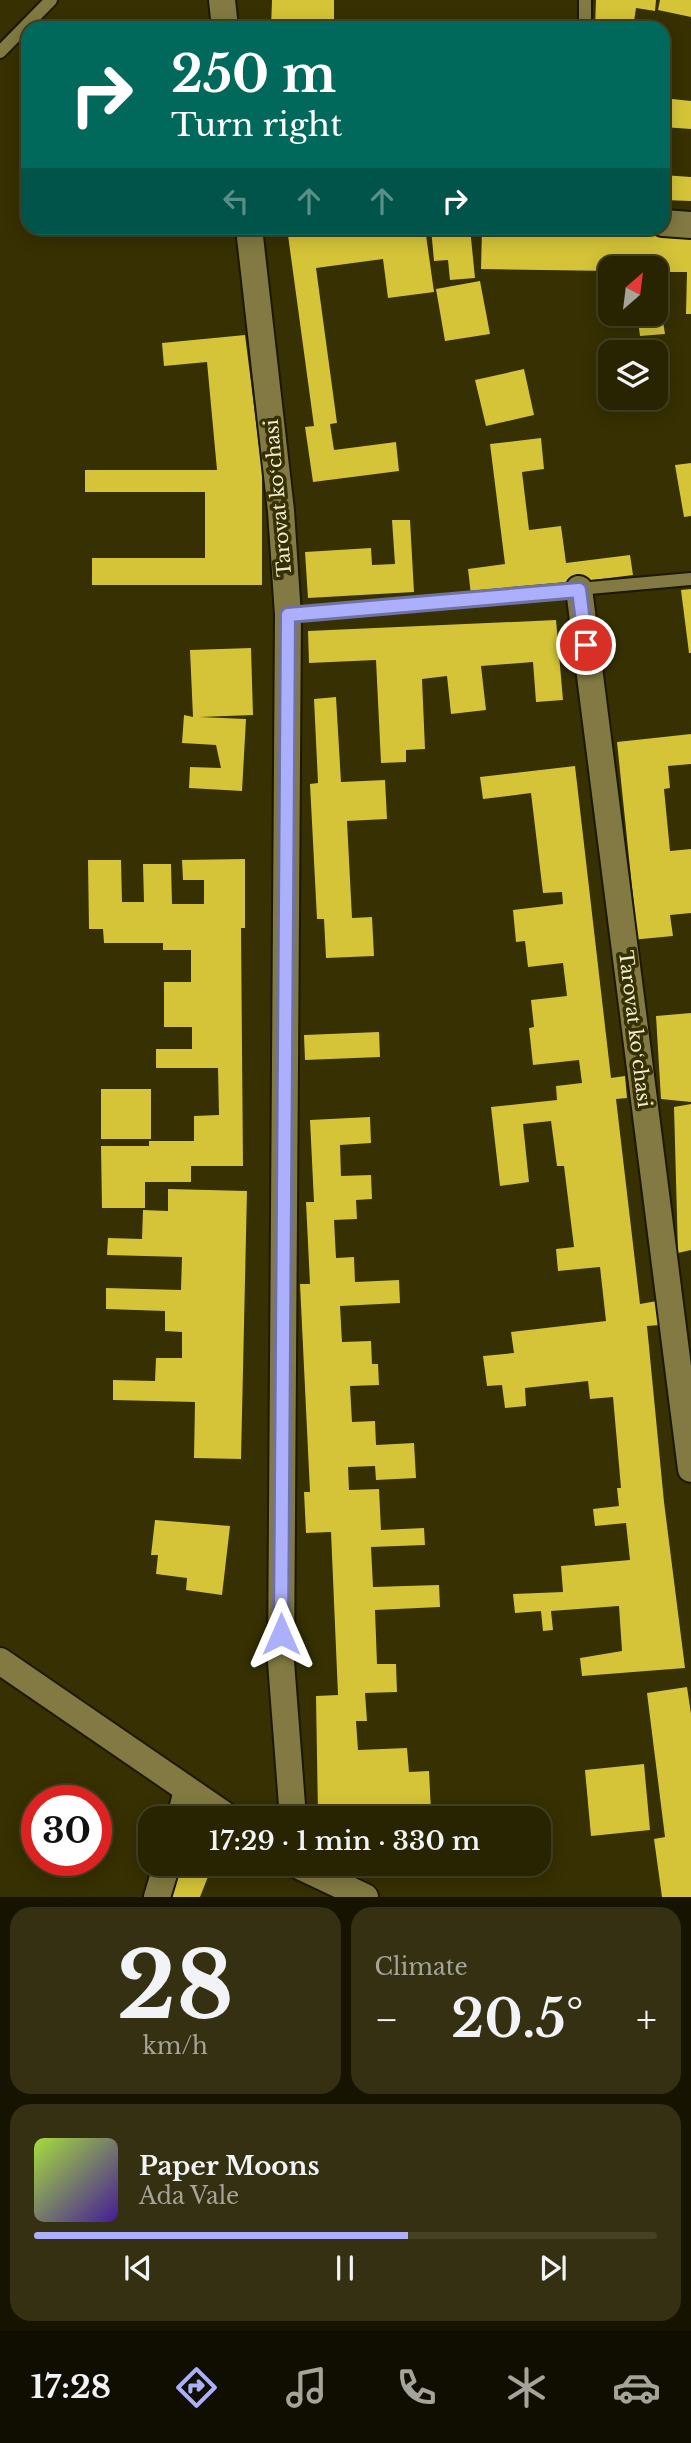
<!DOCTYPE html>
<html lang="en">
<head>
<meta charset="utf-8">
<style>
	:root { --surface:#282402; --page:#343011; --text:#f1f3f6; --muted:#a5a499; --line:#444124; --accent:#acaffb }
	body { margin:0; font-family:"Libre Baskerville",serif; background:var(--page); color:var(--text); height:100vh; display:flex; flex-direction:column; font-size:26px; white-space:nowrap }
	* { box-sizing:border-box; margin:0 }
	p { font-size:23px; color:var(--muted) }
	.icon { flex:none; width:38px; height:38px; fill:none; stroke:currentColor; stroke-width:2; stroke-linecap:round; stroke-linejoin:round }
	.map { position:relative; height:1897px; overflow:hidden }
	.sheet { display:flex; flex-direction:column; gap:10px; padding:10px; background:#161401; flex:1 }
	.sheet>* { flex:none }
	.guide { position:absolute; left:21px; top:21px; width:649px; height:214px; border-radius:21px; box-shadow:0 4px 18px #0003,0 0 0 2px var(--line); background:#00695c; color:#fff; overflow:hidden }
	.needle { width:46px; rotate:28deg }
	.buttons { position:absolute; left:598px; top:256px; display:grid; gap:14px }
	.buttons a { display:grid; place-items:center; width:70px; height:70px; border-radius:14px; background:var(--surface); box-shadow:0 4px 18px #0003,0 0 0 2px var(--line); font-size:35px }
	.speed { position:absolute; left:21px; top:1785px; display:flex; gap:14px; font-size:35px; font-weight:700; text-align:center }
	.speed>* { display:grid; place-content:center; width:91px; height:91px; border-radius:50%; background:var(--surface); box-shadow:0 4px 18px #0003,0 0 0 2px var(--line); line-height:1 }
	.speed .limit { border:10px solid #d22; background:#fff; color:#111 }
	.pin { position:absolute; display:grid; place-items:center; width:60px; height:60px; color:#fff; margin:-30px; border:4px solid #fff; border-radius:50%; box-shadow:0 2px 7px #0007 }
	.me { position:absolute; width:77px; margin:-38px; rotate:0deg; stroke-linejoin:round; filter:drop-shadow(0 0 5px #0008) }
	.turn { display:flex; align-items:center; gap:24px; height:147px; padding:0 35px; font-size:32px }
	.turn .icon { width:91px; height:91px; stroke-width:2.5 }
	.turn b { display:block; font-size:49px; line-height:60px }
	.lanes { display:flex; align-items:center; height:66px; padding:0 35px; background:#0003; justify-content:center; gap:35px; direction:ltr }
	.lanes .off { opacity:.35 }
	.big { font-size:52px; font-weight:600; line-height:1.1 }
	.sheet .tile { flex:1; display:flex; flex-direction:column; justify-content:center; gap:10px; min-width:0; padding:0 24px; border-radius:21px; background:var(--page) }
	.sheet .dial { align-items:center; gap:0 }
	.dial b { font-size:91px; line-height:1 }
	.song { display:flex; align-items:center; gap:21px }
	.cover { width:84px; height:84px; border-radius:10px; background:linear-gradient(135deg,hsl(80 70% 55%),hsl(260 70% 35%)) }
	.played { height:7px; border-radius:4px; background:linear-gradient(90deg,var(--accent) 60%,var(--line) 60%) }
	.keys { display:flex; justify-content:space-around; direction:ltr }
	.heat { display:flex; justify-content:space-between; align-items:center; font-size:38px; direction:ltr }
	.sheet .tiles { flex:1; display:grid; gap:10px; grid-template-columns:1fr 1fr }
	.tile:last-child { grid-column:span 2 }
	.trip { position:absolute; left:138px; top:1806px; width:413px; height:70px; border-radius:21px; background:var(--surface); box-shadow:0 4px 18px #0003,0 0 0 2px var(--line); font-weight:600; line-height:70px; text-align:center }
	.tab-bar { display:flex; height:112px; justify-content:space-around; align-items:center; background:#100e01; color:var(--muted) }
	.tab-bar .icon { width:49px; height:49px }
	.tab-bar .active { color:var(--accent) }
	.tab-bar b { font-size:32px; color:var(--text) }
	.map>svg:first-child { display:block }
	.building { fill:#d5c438 }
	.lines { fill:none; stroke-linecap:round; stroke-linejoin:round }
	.service-casing { stroke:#1c1800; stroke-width:16 }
	.minor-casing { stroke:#1c1800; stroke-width:30 }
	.service { stroke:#827a42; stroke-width:12 }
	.minor { stroke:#827a42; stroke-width:26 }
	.route-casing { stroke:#7072a3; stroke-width:18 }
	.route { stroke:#acaffb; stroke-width:12 }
	.labels { text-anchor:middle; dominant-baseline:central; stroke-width:7; stroke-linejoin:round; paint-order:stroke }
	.street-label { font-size:19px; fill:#efecce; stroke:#363002 }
</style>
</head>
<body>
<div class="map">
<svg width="691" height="1897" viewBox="0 0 691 1897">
	<rect width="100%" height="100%" fill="#363002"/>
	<g class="building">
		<path d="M272,0H334V28H271Z"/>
		<path d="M596,0H656L655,11L636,8L633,28H595Z"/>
		<path d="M660,0H691V17L658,10Z"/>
		<path d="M663,98L691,101V129L663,127Z"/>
		<path d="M663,175L691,177V201L663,200Z"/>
		<path d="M344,228H379V231L425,228L434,292L388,298L383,259L316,268L337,423L330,424L334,450L396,442L399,471L313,482L305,427L314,426L288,235Z"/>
		<path d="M431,228H470L475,278L450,280L448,260L434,261Z"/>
		<path d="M482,229L691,231V314H686L687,272H656V268H611V271L481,269Z"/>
		<path d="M656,279L665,334L640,336L637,313H656Z"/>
		<path d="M480,281L490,334L445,341L436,289Z"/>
		<path d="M245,335L262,470V585H92V558H205V492H85V470H217L207,362L164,366L162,343Z"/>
		<path d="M524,369L534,415L486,426L475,380Z"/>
		<path d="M541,438L544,469L522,472L529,530L561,526L566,563L630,555L633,575L471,595L468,569L505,564L490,444Z"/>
		<path d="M691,463V516L684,517L675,465Z"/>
		<path d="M392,520H410L414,592L308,598L305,552L371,548L372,565L395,564Z"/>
		<path d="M691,589V653H689L681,590Z"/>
		<path d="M556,620L563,700L536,702L533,662L481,666L486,710L451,714L447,676L422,679L425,749L406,750V762L381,763L376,660L309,663L308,631Z"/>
		<path d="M251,648L253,715L199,717L246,719L242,791L189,788L190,767L221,768L216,745L182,743L184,715L193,717L190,650Z"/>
		<path d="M336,697L341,782L385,780L387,819L347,821L352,918L372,917L374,956L326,958L324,919H317L310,784L318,783L314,699Z"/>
		<path d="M691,734V764L668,766L670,788L664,789L670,851L691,849V913L670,915L673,936L631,940L628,916H635L617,742Z"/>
		<path d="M575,766L611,1078L625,1076L627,1098L616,1099L640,1304L657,1301L660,1325L647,1326L664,1502L685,1668L582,1676L580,1658L622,1651L619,1606L551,1611L553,1630L543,1631L541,1611L515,1613L513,1594L563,1592L561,1566L630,1560L626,1523L595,1526L593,1509L619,1506L617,1488H621L613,1397L590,1399L588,1381L525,1388L526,1406L505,1408L502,1385L487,1386L483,1356L514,1353L511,1332L606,1321L600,1267L558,1271L556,1249L574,1247L564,1166H557L551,1121L523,1124L529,1182L500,1186L491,1107L557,1100L556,1086L582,1083L579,1060L533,1065L529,1028L534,1027L531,1000L567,996L563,963L528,967L525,941L516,942L513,910L563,904L562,892L543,893L531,793L483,799L480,777Z"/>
		<path d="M245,859V928H241L243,1166H191V1182H145V1208H102L101,1146H149V1141H194V1116L219,1115L218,1068H156V1049H192V1027H164V982H191V950H163V943H104L103,929H89L88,860H121L122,902H144L143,864H171L172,904H204V880H183L182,860Z"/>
		<path d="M691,1013V1102L661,1099L656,1016Z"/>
		<path d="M379,1032L380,1057L305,1060L304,1035Z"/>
		<rect x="101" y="1089" width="50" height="50"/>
		<path d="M691,1104V1250L678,1253L674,1107Z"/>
		<path d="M370,1117L371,1143L340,1145L341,1176L371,1175L372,1199L356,1200L357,1219L334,1220L336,1258L354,1257L355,1282L399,1280L400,1303L340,1306L342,1342L371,1341L372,1364H378L379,1385L350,1386L352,1422L375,1421L376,1445L414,1443L416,1478L376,1480L375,1466L348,1467L349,1490L379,1489L381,1530L424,1528L425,1545L371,1547L373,1587L439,1585L440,1607L375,1610L377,1664H396L397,1692L365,1693L367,1721H356L358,1750L407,1748L409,1772L429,1771L431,1811L318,1816L316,1696L338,1695L331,1532L306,1533L304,1492H310L300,1284H310L306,1202H314L310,1120Z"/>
		<path d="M168,1189L247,1191L241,1459L194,1458L195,1402L113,1400V1380L155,1381L156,1358H182V1332L165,1331V1311L106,1309V1288L181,1290L182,1257L107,1255L108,1238L142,1239L143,1210L168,1211Z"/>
		<path d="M155,1520L230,1526L222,1595L186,1590L187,1578L156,1574L158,1555H151Z"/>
		<path d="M687,1687L691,1714V1897H662L654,1839L665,1837L647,1693Z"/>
		<path d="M644,1764L650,1830L591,1836L585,1770Z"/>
		<path d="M174,1864H213L200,1897H161Z"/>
	</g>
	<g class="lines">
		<defs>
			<g id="service">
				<path d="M585,25V0"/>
				<path d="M0,52L51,0"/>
				<path d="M288,615L691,579"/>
			</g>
			<g id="minor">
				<path d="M222,0L225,28"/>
				<path d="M663,223L691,225"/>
				<path d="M249,228L281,511L288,615L281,1662L293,1818"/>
				<path d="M579,589L691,1469"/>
				<path d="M0,1661L229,1818"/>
				<path d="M180,1818L187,1790"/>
				<path d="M295,1864L365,1897"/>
				<path d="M157,1897L167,1864"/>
			</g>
		</defs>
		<use href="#service" class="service-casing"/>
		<use href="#minor" class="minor-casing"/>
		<use href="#service" class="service"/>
		<use href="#minor" class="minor"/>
	</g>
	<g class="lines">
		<defs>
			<path id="route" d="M281,1634L288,615L579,590L586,645"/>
		</defs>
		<use href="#route" class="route-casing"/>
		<use href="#route" class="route"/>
	</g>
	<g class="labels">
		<g class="street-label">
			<text transform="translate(278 498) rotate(-95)">Tarovat koʻchasi</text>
			<text transform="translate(635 1029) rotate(83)">Tarovat koʻchasi</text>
		</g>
	</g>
</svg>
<div class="buttons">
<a><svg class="needle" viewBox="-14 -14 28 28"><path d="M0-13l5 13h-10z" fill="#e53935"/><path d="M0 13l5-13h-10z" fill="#a5a499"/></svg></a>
<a><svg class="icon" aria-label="layers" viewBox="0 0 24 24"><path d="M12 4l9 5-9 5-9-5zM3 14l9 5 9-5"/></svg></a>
</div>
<div class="speed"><div class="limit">30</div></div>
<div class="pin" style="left:586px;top:645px;background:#d93025"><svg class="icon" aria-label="arrive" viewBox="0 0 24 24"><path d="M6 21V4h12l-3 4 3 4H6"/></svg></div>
<svg class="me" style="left:281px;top:1634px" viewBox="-20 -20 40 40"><path d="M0-17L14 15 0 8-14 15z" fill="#acaffb" stroke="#fff" stroke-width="4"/></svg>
<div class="trip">17:29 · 1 min · 330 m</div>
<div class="guide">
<div class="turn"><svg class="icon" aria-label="right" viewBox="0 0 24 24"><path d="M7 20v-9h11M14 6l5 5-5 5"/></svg><div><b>250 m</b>Turn right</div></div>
<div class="lanes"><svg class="icon off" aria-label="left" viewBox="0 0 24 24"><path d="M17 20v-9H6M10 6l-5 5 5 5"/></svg><svg class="icon off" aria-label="ahead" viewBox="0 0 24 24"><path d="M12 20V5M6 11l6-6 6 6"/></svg><svg class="icon off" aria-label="ahead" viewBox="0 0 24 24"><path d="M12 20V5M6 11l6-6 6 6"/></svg><svg class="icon" aria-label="right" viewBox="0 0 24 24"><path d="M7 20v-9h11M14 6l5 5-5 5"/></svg></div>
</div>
</div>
<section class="sheet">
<div class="tiles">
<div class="tile dial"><b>28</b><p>km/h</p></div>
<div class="tile"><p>Climate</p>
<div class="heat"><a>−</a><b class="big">20.5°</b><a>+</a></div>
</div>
<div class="tile">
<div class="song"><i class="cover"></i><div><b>Paper Moons</b><p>Ada Vale</p></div></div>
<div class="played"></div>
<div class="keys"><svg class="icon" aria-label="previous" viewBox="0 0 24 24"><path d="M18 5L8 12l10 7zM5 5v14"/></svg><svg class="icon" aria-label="pause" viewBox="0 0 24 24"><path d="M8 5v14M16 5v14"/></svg><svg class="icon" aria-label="next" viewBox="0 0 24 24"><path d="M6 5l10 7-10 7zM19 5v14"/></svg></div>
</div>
</div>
</section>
<nav class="tab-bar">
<b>17:28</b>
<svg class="icon active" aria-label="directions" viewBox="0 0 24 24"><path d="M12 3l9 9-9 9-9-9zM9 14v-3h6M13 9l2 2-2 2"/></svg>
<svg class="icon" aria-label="music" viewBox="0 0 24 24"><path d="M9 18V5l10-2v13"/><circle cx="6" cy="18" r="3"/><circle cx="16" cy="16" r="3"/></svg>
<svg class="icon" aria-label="phone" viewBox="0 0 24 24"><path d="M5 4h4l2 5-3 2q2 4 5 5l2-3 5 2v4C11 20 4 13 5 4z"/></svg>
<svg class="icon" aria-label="climate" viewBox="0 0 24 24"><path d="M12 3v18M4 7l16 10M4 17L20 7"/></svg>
<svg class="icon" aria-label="car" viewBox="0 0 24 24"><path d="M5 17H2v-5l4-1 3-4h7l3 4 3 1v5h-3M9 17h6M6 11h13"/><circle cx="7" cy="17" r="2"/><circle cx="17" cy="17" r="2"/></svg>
</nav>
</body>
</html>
